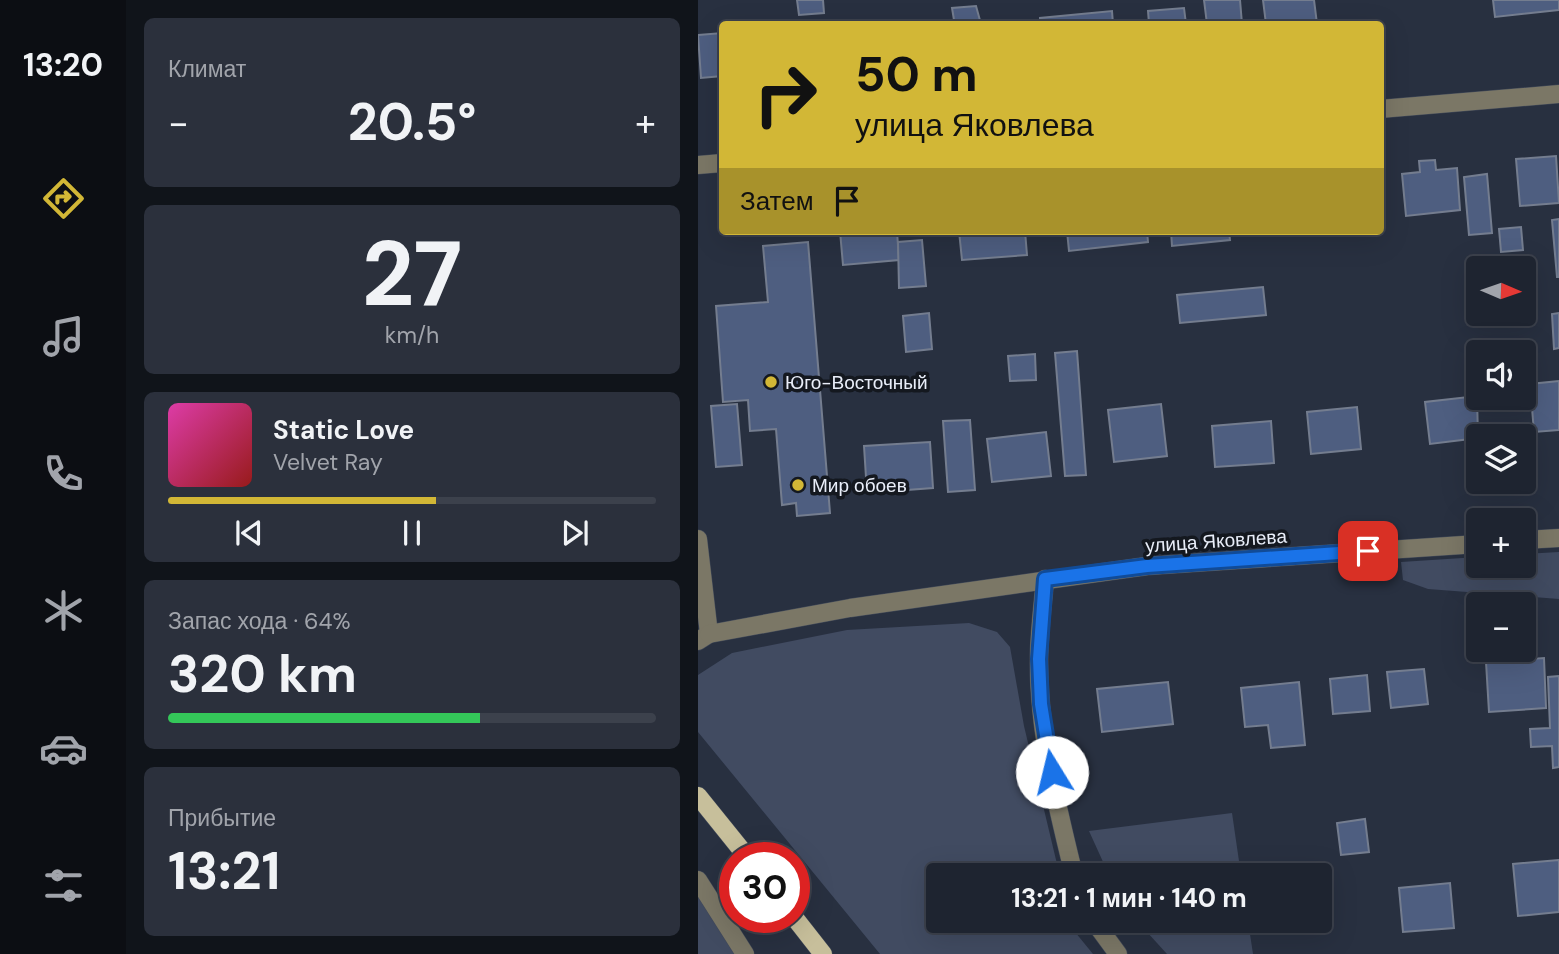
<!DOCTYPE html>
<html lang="ru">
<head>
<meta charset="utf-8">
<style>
	:root { --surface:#1e2430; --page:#2b303c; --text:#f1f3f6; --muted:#a1a4ab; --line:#3c414c; --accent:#d2b736 }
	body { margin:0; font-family:"DM Sans",sans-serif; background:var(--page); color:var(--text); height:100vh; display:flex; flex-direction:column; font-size:26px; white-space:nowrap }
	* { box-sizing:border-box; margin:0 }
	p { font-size:23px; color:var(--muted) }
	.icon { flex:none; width:38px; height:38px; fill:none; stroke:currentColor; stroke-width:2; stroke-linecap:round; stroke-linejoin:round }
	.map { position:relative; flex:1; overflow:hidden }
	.panel { display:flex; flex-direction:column; gap:18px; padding:18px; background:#10141a; width:572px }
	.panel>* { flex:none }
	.guide { position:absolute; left:21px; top:21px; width:665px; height:214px; border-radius:7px; box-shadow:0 7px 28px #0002,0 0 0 2px var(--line); background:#d2b736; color:#111; overflow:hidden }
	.needle { width:46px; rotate:92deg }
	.controls { position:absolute; left:768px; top:256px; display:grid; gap:14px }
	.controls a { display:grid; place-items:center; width:70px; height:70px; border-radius:7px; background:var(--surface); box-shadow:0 7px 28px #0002,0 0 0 2px var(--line); font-size:35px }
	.speed { position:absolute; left:21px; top:842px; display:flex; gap:14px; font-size:35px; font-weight:700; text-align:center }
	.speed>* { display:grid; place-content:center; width:91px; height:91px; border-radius:50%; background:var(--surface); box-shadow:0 7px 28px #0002,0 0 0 2px var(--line); line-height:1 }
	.speed .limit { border:10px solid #d22; background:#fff; color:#111 }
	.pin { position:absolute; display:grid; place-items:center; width:60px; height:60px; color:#fff; margin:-30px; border-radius:14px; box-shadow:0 4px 10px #0006 }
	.me { position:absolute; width:77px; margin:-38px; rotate:351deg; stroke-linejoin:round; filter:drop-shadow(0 0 5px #0008) }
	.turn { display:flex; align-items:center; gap:24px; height:147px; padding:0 21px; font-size:32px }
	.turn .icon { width:91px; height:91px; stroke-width:2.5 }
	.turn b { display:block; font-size:49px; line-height:60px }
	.then { display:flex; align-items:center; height:66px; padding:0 21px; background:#0003; gap:14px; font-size:26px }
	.big { font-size:52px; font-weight:700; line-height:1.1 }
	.panel .tile { flex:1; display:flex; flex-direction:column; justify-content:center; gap:10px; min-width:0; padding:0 24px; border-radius:10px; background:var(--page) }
	.panel .dial { align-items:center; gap:0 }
	.dial b { font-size:91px; line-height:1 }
	.song { display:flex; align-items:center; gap:21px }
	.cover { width:84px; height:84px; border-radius:10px; background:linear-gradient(135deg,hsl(320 70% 55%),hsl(0 70% 35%)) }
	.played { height:7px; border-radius:4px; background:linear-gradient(90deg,var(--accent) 55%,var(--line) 55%) }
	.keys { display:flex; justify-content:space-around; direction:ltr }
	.heat { display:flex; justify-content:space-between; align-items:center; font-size:38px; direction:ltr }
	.charge { height:10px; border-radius:5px; background:linear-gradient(90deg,#34c759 64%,var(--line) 0) }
	.trip { position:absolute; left:228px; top:863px; width:406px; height:70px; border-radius:7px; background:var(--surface); box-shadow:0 7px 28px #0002,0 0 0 2px var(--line); font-weight:700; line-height:70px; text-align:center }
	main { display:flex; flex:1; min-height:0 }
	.tab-bar { display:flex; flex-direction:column; width:126px; justify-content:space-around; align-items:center; background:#0c0e13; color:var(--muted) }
	.tab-bar .icon { width:49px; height:49px }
	.tab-bar .active { color:var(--accent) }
	.tab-bar b { font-size:32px; color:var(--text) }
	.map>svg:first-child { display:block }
	.green { fill:#414b61 }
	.building { fill:#4e5e80; stroke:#747d8f; stroke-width:2 }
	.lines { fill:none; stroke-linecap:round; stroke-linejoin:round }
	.minor-casing { stroke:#434b5a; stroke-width:19 }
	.major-casing { stroke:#434b5a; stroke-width:19 }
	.minor { stroke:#7b7766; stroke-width:18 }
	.major { stroke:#c7bf9b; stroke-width:18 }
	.route-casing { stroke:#114b97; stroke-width:18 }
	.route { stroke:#1a73e8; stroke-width:12 }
	.poi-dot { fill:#d2b736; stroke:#14181f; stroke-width:2.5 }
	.labels { text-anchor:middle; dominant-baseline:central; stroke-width:7; stroke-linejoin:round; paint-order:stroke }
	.poi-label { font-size:19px; fill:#e9eef9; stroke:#14181f; text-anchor:start }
	.street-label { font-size:19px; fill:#e9eef9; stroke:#14181f }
</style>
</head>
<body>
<main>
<nav class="tab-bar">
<b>13:20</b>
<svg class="icon active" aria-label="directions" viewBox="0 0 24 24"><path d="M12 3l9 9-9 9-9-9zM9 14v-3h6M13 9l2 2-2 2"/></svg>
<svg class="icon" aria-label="music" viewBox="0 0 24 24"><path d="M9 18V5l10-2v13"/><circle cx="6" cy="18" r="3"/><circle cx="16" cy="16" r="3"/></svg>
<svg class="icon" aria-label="phone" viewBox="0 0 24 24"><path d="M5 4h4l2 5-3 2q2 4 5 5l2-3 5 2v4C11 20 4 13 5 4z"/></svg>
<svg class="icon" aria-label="climate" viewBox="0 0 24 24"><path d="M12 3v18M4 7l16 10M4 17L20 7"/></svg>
<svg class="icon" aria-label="car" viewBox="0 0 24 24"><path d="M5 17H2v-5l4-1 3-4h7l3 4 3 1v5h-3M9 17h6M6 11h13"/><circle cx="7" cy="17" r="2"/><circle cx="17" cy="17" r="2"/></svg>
<svg class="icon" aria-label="filters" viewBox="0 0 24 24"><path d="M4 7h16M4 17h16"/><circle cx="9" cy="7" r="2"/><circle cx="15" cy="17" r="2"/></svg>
</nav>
<section class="panel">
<div class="tile"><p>Климат</p>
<div class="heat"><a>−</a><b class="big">20.5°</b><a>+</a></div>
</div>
<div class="tile dial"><b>27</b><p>km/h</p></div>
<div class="tile">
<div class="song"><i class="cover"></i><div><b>Static Love</b><p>Velvet Ray</p></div></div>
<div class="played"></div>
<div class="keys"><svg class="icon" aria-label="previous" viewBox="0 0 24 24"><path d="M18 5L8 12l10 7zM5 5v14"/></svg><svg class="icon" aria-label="pause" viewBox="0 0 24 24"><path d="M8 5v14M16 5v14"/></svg><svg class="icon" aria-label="next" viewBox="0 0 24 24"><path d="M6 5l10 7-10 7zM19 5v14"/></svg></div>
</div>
<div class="tile"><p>Запас хода · 64%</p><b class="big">320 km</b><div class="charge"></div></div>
<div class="tile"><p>Прибытие</p><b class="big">13:21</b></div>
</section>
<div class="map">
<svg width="861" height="954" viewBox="0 0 861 954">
	<rect width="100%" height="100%" fill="#283040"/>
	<g class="green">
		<path d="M861,552V599L730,589L705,580L703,562L780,557V565H826V554Z"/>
		<path d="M271,623L299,632L312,647L326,726L359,864L357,875H240V920L373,921L377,932L395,954H182L0,732V675L34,653L149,630Z"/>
		<path d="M534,813L543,875H411L391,831Z"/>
		<path d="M0,881L48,954H0Z"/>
		<path d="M439,921H550L555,954H469Z"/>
	</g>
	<g class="building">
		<path d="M99,0H125L126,13L101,15Z"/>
		<path d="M506,0H542L544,24H509Z"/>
		<path d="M565,0H616L619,24H568Z"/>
		<path d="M795,0H861V10L797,17Z"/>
		<path d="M278,6L283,24H223L256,20L254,8Z"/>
		<path d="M486,8L488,24H451L450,11Z"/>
		<path d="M414,11L415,24H342V18Z"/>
		<path d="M24,33V76L3,78L0,35Z"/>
		<path d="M858,156L861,203L822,206L818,159Z"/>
		<path d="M737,160L738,170L759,168L762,210L708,216L704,174L722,172L721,161Z"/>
		<path d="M789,174L794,233L771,235L766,177Z"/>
		<path d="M861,219V277H859L854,220Z"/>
		<path d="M823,227L825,250L803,252L801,229Z"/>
		<path d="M142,231H199L201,260L145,265Z"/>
		<path d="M261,231H327L329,255L264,260Z"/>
		<path d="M369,231H449L450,242L371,251Z"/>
		<path d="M473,231H531L532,240L474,246Z"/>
		<path d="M224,240L228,286L201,288L200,242Z"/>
		<path d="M110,242L132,513L99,516L98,503L84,505L78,429L52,431L50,400L25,402L18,306L70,302L65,246Z"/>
		<path d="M565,287L568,315L482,323L479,295Z"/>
		<path d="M231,313L234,349L208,352L205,316Z"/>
		<path d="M861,313V348L856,349L854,314Z"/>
		<path d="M379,351L388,475L367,476L357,353Z"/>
		<path d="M337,354L338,380L312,381L310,356Z"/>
		<path d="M861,381V430L836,432L832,384Z"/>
		<path d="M779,396L780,438L732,444L727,402Z"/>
		<path d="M39,404L44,465L18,467L13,406Z"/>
		<path d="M463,404L469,456L416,462L410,410Z"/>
		<path d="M659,407L663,449L613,454L609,412Z"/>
		<path d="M272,420L277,490L250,492L245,421Z"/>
		<path d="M573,421L576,463L517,467L514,426Z"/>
		<path d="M348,432L353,476L294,482L289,439Z"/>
		<path d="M232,442L235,488L169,493L166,446Z"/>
		<path d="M846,658L848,708L791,712L788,662Z"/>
		<path d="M726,669L730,704L693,708L689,672Z"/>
		<path d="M669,675L672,711L635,714L632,679Z"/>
		<path d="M861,676V767L855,768L854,746L833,747L832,729L852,728L850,677Z"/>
		<path d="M470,682L475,724L404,732L399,689Z"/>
		<path d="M601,682L607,745L573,748L570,725L547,727L543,688Z"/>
		<path d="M667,819L671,852L643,855L639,823Z"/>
		<path d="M861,860V912L820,916L815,864Z"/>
		<path d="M752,883L756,928L705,932L701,888Z"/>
		<path d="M565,920H615L616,926L566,931Z"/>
	</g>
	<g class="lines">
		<defs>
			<g id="minor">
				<path d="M682,109L861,94"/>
				<path d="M0,165L24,163"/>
				<path d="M0,539L11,634L0,641"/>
				<path d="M826,540L861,538"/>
				<path d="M347,579C345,605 341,632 341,659C340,730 359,806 376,875"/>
				<path d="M11,634L152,608L449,566L780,544"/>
				<path d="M0,880L47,954"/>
				<path d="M395,920L420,954"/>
			</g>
			<g id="major">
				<path d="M0,796L50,858"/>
				<path d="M96,917L125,954"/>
			</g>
		</defs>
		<use href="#minor" class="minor-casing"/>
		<use href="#major" class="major-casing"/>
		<use href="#minor" class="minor"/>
		<use href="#major" class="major"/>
	</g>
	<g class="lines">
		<defs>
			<path id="route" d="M354,772L343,704L341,659L347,579L449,566L670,551"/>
		</defs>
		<use href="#route" class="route-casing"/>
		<use href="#route" class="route"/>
	</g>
	<g class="poi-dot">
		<circle cx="73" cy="382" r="7"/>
		<circle cx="100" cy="485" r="7"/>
	</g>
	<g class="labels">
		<g class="poi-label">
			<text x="87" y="382">Юго-Восточный</text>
			<text x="114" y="485">Мир обоев</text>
		</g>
		<g class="street-label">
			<text transform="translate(518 541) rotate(-4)">улица Яковлева</text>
		</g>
	</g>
</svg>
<div class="controls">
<a><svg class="needle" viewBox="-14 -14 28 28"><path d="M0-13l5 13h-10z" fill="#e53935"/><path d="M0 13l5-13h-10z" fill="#a1a4ab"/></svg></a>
<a><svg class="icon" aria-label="sound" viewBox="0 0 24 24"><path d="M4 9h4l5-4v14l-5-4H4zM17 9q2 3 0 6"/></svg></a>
<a><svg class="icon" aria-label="layers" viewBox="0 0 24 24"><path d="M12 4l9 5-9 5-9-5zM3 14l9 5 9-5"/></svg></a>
<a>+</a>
<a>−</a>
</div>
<div class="speed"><div class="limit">30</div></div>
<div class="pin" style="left:670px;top:551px;background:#d93025"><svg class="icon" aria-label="arrive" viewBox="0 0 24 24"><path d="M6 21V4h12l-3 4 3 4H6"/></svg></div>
<svg class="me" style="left:354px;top:772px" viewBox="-20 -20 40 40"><circle r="19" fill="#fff"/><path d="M0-13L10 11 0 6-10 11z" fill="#1a73e8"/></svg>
<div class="trip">13:21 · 1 мин · 140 m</div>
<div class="guide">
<div class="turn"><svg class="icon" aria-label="right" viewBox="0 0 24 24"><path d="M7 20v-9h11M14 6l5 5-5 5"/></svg><div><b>50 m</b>улица Яковлева</div></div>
<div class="then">Затем<svg class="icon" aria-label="arrive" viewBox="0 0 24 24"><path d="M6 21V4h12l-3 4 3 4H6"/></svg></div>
</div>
</div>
</main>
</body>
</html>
